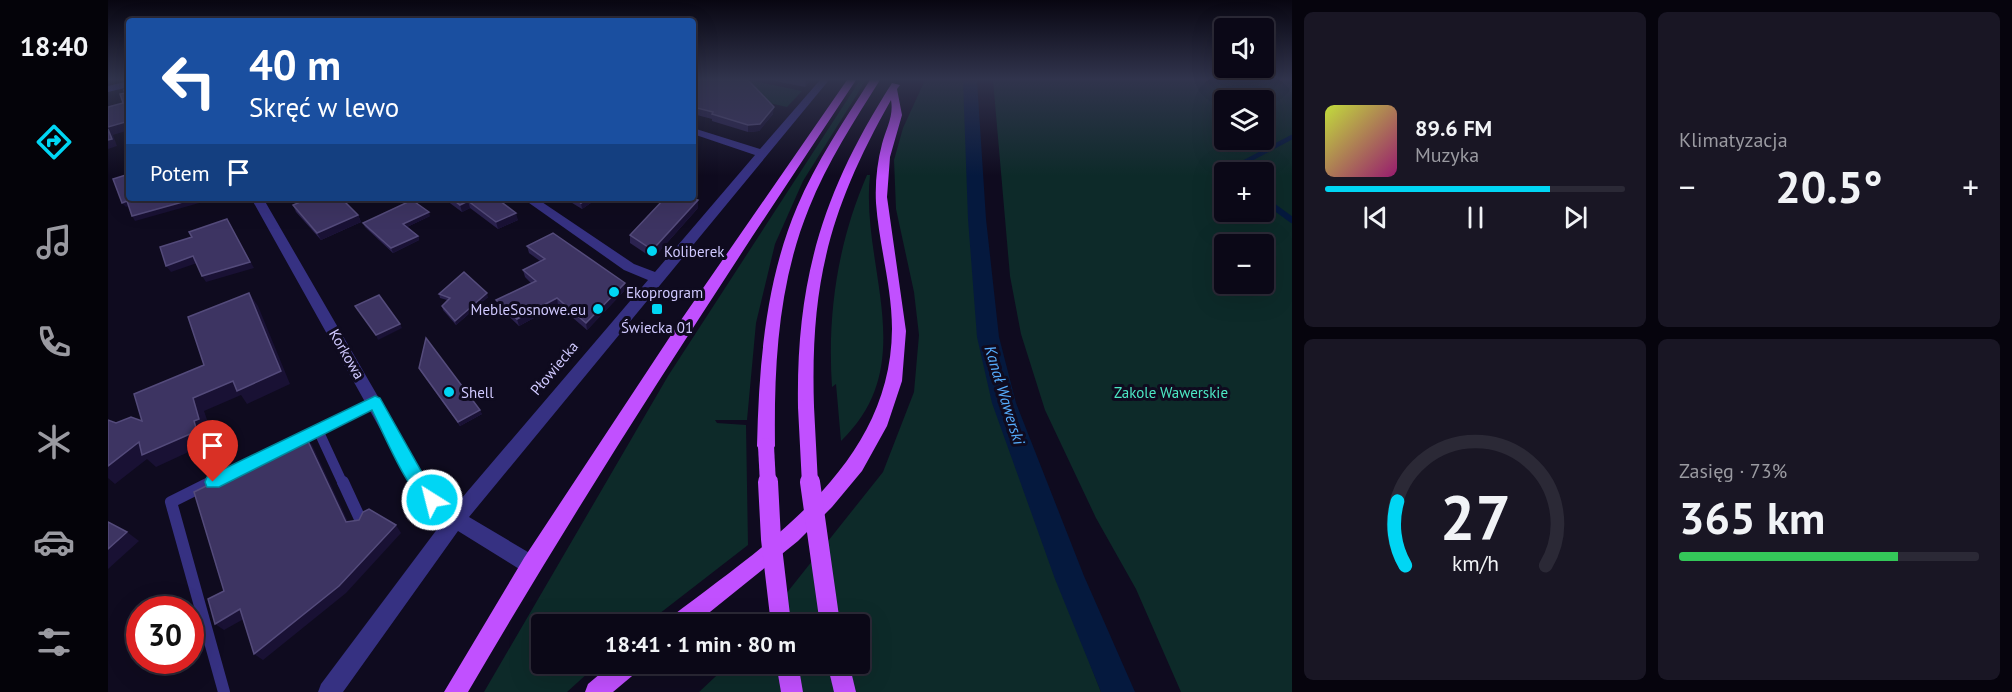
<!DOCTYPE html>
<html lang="pl">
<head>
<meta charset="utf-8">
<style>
	:root { --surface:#0b0817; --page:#191624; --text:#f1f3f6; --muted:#9a9aa1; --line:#2b2936; --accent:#00d6f4 }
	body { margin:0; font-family:"PT Sans",sans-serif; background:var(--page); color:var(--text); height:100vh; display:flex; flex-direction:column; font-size:22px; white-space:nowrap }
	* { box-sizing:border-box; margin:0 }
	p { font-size:20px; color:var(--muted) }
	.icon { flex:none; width:33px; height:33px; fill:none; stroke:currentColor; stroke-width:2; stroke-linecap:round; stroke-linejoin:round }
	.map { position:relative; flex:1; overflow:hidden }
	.sheet { display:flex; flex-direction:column; gap:12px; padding:12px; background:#06040d; width:720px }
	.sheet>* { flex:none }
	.top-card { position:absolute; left:18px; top:18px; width:570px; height:183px; border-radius:6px; box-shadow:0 6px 24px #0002,0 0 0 2px var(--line); background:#1a4fa0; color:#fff; overflow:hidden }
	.tools { position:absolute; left:1106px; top:18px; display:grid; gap:12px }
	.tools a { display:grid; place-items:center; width:60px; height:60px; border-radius:6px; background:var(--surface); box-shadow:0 6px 24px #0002,0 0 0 2px var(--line); font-size:30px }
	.speed { position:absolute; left:18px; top:596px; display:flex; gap:12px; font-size:30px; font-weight:700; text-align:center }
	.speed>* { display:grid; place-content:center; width:78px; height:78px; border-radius:50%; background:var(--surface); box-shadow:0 6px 24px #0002,0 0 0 2px var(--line); line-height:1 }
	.speed .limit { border:9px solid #d22; background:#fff; color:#111 }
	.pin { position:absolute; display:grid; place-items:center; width:51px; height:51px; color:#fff; margin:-62px -26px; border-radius:50% 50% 50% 0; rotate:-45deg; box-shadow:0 0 6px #0007 }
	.pin .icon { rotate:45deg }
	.me { position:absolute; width:66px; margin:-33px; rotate:324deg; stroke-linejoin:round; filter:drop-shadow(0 0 4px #0008) }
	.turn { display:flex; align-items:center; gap:21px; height:126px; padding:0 24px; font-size:27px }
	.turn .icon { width:78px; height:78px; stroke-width:2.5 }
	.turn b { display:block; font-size:42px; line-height:51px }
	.then { display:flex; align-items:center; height:57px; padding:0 24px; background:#0003; gap:12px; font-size:22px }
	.big { font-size:45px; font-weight:700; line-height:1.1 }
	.sheet .card { flex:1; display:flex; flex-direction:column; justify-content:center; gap:9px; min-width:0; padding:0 21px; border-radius:9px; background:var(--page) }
	.sheet .dial { align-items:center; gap:0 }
	.dial svg { height:156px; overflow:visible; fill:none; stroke:var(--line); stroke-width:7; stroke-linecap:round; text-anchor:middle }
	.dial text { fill:var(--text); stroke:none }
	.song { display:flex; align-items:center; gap:18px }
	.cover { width:72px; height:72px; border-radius:9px; background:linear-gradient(135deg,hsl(70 70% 55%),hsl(320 70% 35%)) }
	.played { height:6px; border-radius:3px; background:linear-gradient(90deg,var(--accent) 75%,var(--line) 75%) }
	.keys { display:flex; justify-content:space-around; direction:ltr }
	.heat { display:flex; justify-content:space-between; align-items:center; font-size:33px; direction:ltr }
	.charge { height:9px; border-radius:4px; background:linear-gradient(90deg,#34c759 73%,var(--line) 0) }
	.sheet .tiles { flex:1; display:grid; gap:12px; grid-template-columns:repeat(2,1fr) }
	.trip { position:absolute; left:423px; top:614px; width:339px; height:60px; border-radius:6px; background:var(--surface); box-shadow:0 6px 24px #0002,0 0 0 2px var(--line); font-weight:700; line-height:60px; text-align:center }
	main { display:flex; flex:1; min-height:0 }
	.menu { display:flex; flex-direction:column; width:108px; justify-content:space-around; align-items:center; background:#040309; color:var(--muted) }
	.menu .icon { width:42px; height:42px }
	.menu .on { color:var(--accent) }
	.menu b { font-size:27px; color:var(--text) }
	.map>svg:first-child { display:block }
	.green { fill:#0d2a29; fill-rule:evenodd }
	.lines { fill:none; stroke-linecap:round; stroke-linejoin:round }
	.stream-far1 { stroke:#05193e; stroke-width:4.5 }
	.stream { stroke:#05193e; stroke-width:6 }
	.canal { fill:#05193e; fill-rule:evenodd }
	.service-far1 { stroke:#363182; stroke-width:10 }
	.service { stroke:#363182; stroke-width:12 }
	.minor { fill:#363182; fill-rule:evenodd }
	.primary { fill:#c150ff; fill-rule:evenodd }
	.primary-bridge-far1 { stroke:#c150ff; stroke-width:16 }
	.primary-bridge { stroke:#c150ff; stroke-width:20 }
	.wall { fill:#2b224f }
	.shaded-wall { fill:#191134 }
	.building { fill:#3d3462; stroke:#544b7b; stroke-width:1.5 }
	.route { fill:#00d6f4; stroke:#008b9f; stroke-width:1.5 }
	.poi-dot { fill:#00d6f4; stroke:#0f0b1f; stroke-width:2 }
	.labels { text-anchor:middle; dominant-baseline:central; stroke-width:6; stroke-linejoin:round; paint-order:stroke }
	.poi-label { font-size:15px; fill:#d0c9ff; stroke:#0f0b1f; text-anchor:start }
	.street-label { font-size:15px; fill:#d0c9ff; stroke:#0f0b1f }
	.park-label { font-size:15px; fill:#4ce8c4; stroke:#0f0b1f }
	.water-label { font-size:16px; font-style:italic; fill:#57aeff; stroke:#0f0b1f }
</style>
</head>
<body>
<main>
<nav class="menu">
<b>18:40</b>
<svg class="icon on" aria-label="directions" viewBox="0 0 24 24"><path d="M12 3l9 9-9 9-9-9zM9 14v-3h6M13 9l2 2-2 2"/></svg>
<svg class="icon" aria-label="music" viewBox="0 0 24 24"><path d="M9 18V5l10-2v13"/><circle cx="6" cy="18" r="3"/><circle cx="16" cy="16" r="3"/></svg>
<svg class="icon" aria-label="phone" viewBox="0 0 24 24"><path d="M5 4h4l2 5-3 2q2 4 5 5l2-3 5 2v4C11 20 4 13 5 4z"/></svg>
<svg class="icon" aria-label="climate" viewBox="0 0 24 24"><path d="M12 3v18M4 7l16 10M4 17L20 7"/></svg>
<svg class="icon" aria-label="car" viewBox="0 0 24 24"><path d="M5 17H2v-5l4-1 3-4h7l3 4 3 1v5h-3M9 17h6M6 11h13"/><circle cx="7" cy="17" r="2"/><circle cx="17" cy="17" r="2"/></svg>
<svg class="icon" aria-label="filters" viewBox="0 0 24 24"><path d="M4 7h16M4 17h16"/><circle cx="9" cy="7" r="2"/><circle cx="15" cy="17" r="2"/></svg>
</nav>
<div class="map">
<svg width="1184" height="692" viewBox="0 0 1184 692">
	<rect width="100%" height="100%" fill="#0f0b1f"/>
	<g class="green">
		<path d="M633,80H641L694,91L679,107L643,99Z"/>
		<path d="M752,80H758L695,181L667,244L648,323L639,420H607L609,423L638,425L640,545L538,624H434V663H491L459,692H376L560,376Z"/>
		<path d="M817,80H858L868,262L880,364L959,604L993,692H591L622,663H752V624H654L775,472L806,392L811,335L806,292L788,209L786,160L795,128Z"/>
		<path d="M885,80H1184V692H1073L1028,589L988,518L937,410L913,334L902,276ZM1155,100V140H1116V100ZM1155,172V212H1116V172ZM1155,244V284H1116V244Z"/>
		<path d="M759,175H762C752,267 814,363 733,441L728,384L724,387C719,313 730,242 759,175Z"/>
	</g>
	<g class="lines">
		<path class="stream-far1" d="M1118,172L1184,137"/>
		<path class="stream" d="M1155,199L1184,220"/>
		<path class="canal" d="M855,80H869L878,219L891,337L908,403L976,576L1027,692H993L947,579L884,403L869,337L860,219Z"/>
		<g class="service-far1">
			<path d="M210,430L235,484"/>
			<path d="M100,484L267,402"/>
		</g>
		<g class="service">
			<path d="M103,482L63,502L116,692"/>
			<path d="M235,482L253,521"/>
		</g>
		<g class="minor">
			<path d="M712,80H721L361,517L430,558L433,565L430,572L423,574L416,572L350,531L235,692H210L213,684L336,520L304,486L143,198H155L316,476L347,506L540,280L516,270L414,198H428L526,264L547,272L647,155L585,134V128L652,149Z"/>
			<path d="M21,81V87L0,92V86Z"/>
		</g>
		<g class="primary">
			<path d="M739,80H748C614,281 482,483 360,692H336L416,558L573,320Z"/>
			<path d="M762,80H772C746,121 719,163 701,208C670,284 666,365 667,446L664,451L658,453L652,451L649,446C651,365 657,283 689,207C708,162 736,121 762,80Z"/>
			<path d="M784,83L792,85L789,89L794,115L782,157L779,197L798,331L794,381L779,426L754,471L724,507L690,541L587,624H559L563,617C659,543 783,466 784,329C784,287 771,245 768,203C767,183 769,163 774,144C778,129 786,116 783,100C722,208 702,282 706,407L704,412L698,413L692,412L690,407C688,279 715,191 784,83Z"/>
			<path d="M505,663H533L530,671L505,692H477L480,684Z"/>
			<path d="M668,663H690L695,692H673Z"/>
			<path d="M719,663H741L748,692H726Z"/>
		</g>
		<g class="primary-bridge-far1">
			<path d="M698,407L702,484"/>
			<path d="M658,446L660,484"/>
		</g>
		<g class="primary-bridge">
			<path d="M660,482L663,539L673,624"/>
			<path d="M702,482L722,624"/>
		</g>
	</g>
	<g class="wall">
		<path d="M585,80L665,114L651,131L640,132L604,121V119L585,114Z"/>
		<path d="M662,80H703L697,87Z"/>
		<path d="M186,198H233L250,215L253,222L213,240L188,212L185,205L190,204Z"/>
		<path d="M335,198H388L410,220L390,229L362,208L354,212Z"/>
		<path d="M456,198H490L474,209Z"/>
		<path d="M590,208L549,254L540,255L522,243V235Z"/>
		<path d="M322,216L299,227L310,236L311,240L285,253L257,227L255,223Z"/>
		<path d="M419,246L517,290L479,330L450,305L411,326L391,307L388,300L423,283L417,277L415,270L432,261L421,253Z"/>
		<path d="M331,294L380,297L348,325L335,310L334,306L339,300L332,298Z"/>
		<path d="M311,368L374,414L352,426L313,372Z"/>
	</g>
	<g class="shaded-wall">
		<path d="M698,80H703L697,87Z"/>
		<path d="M666,107L665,114L651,131L640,132V125Z"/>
		<path d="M21,121V130L5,135L9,146L0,149V127Z"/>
		<path d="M89,198H109L27,221L24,216Z"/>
		<path d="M481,198H490L474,209L473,203Z"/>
		<path d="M590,200V208L549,254L548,246Z"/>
		<path d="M19,201L22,206L18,207L14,203Z"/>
		<path d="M360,201L362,208L354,212L352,205Z"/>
		<path d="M321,212L322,216L297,228L295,224Z"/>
		<path d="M408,213L410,220L390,229L388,222Z"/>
		<path d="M250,215L253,222L213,240L209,233Z"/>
		<path d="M119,219L146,268L98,282L94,276Z"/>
		<path d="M310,236L311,240L285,253L283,248Z"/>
		<path d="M85,256L89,263L63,272L58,266Z"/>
		<path d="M517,283V290L479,330L478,323Z"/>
		<path d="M141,293L150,306L182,384L139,404L133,395L96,411L103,431L98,434L100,443L48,467L39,459L7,484L0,478V466L31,442L86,421L85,398Z"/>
		<path d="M379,293L380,297L348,325L347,321Z"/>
		<path d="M449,298L450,305L411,326L409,319Z"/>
		<path d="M292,324L294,328L270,340L268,335Z"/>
		<path d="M372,410L374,414L352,426L350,422Z"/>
		<path d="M198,437L204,445L244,530L238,522Z"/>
		<path d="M288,525L293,533L238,593L155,660L146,654Z"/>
		<path d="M19,532L31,541L0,569V549Z"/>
		<path d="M132,609L141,616L116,630L107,624Z"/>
	</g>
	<g class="building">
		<path d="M585,80H640L666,107L652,124L640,125L604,114L605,112L585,107Z"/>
		<path d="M21,89V121L0,127V107L15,103L12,94L17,93L16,90Z"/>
		<path d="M0,129L4,139L0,140Z"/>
		<path d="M21,174V198H89L24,216L19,201L14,203L5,179Z"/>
		<path d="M187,198H233L250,215L209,233L185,205L190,203Z"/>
		<path d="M343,198H388L408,213L388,222L360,201L352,205Z"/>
		<path d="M465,198H481L473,203Z"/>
		<path d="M557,198H584L590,200L548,246L540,247L522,235Z"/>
		<path d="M304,200L321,212L295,224L310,236L283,248L255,223Z"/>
		<path d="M119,219L142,262L94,276L85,256L58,266L52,247L84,237L81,232Z"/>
		<path d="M445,233L517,283L478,323L449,298L409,319L388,300L428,281L415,270L437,259L419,246Z"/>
		<path d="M356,272L379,293L347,321L334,306L342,298L331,294Z"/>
		<path d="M141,293L173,371L129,391L125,381L85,398L91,419L86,421L89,431L34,455L31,442L0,466V420L8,423L23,417L34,421L26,394L96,365L80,317Z"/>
		<path d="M271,295L292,324L268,335L247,306Z"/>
		<path d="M318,338L372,410L350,422L311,368Z"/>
		<path d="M198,437L238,522L251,520L255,512L261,509L288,525L231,586L146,654L132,609L107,624L100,599L116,591L86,492Z"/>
		<path d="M0,522L19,532L0,549Z"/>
	</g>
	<linearGradient id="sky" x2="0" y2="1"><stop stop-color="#080611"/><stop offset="0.45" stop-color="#31344d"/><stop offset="1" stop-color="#31344d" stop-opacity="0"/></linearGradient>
	<rect width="1184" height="176" fill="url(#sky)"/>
	<path class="route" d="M267,396L272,398L316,476L333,500L330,505L324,508C303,500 275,432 264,410L111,487H99L97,482L99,477Z"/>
	<g class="poi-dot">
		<circle cx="544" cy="251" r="6"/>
		<circle cx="506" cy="292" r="6"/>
		<circle cx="490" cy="309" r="6"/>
		<rect x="543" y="303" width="12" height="12" rx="3"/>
		<circle cx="341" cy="392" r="6"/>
	</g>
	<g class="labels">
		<g class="poi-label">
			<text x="556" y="251">Koliberek</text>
			<text x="518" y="292">Ekoprogram</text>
			<text x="478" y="309" text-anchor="end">MebleSosnowe.eu</text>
			<text x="549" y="327" text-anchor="middle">Świecka 01</text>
			<text x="353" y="392">Shell</text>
		</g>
		<g class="street-label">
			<text transform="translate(239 354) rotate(60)">Korkowa</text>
			<text transform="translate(446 368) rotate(-50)">Płowiecka</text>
		</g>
		<g class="park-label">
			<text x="1063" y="392">Zakole Wawerskie</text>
		</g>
		<g class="water-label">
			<text transform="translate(897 395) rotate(73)">Kanał Wawerski</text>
		</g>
	</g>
</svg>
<div class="tools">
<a><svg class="icon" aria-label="sound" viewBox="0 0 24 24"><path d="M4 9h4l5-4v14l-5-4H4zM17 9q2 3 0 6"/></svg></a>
<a><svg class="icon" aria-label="layers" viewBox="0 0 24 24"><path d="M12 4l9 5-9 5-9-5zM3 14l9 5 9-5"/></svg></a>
<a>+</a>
<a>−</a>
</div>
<div class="speed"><div class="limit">30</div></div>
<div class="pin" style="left:105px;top:482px;background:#d93025"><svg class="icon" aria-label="arrive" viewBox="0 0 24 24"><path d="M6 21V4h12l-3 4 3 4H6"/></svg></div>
<svg class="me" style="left:324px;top:500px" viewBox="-20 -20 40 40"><circle r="17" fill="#00d6f4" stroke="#fff" stroke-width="3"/><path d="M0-11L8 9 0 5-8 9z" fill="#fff"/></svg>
<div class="trip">18:41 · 1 min · 80 m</div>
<div class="top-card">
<div class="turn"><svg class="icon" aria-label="left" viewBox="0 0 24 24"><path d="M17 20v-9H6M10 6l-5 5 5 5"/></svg><div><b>40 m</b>Skręć w lewo</div></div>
<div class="then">Potem<svg class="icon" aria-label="arrive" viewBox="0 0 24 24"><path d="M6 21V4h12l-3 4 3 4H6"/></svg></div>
</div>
</div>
<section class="sheet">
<div class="tiles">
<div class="card">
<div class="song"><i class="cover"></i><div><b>89.6 FM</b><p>Muzyka</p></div></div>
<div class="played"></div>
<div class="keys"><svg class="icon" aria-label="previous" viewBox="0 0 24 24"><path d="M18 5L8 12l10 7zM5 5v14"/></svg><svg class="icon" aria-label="pause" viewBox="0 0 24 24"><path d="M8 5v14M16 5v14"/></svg><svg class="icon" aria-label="next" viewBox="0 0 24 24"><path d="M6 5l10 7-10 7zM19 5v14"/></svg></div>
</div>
<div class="card"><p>Klimatyzacja</p>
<div class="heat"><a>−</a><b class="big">20.5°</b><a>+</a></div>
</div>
<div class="card dial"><svg viewBox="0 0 100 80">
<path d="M14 69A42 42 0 1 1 86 69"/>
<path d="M14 69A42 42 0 0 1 10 36" stroke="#00d6f4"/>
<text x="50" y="56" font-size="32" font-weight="700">27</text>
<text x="50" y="72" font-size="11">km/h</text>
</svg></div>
<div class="card"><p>Zasięg · 73%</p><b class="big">365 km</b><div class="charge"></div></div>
</div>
</section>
</main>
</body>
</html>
